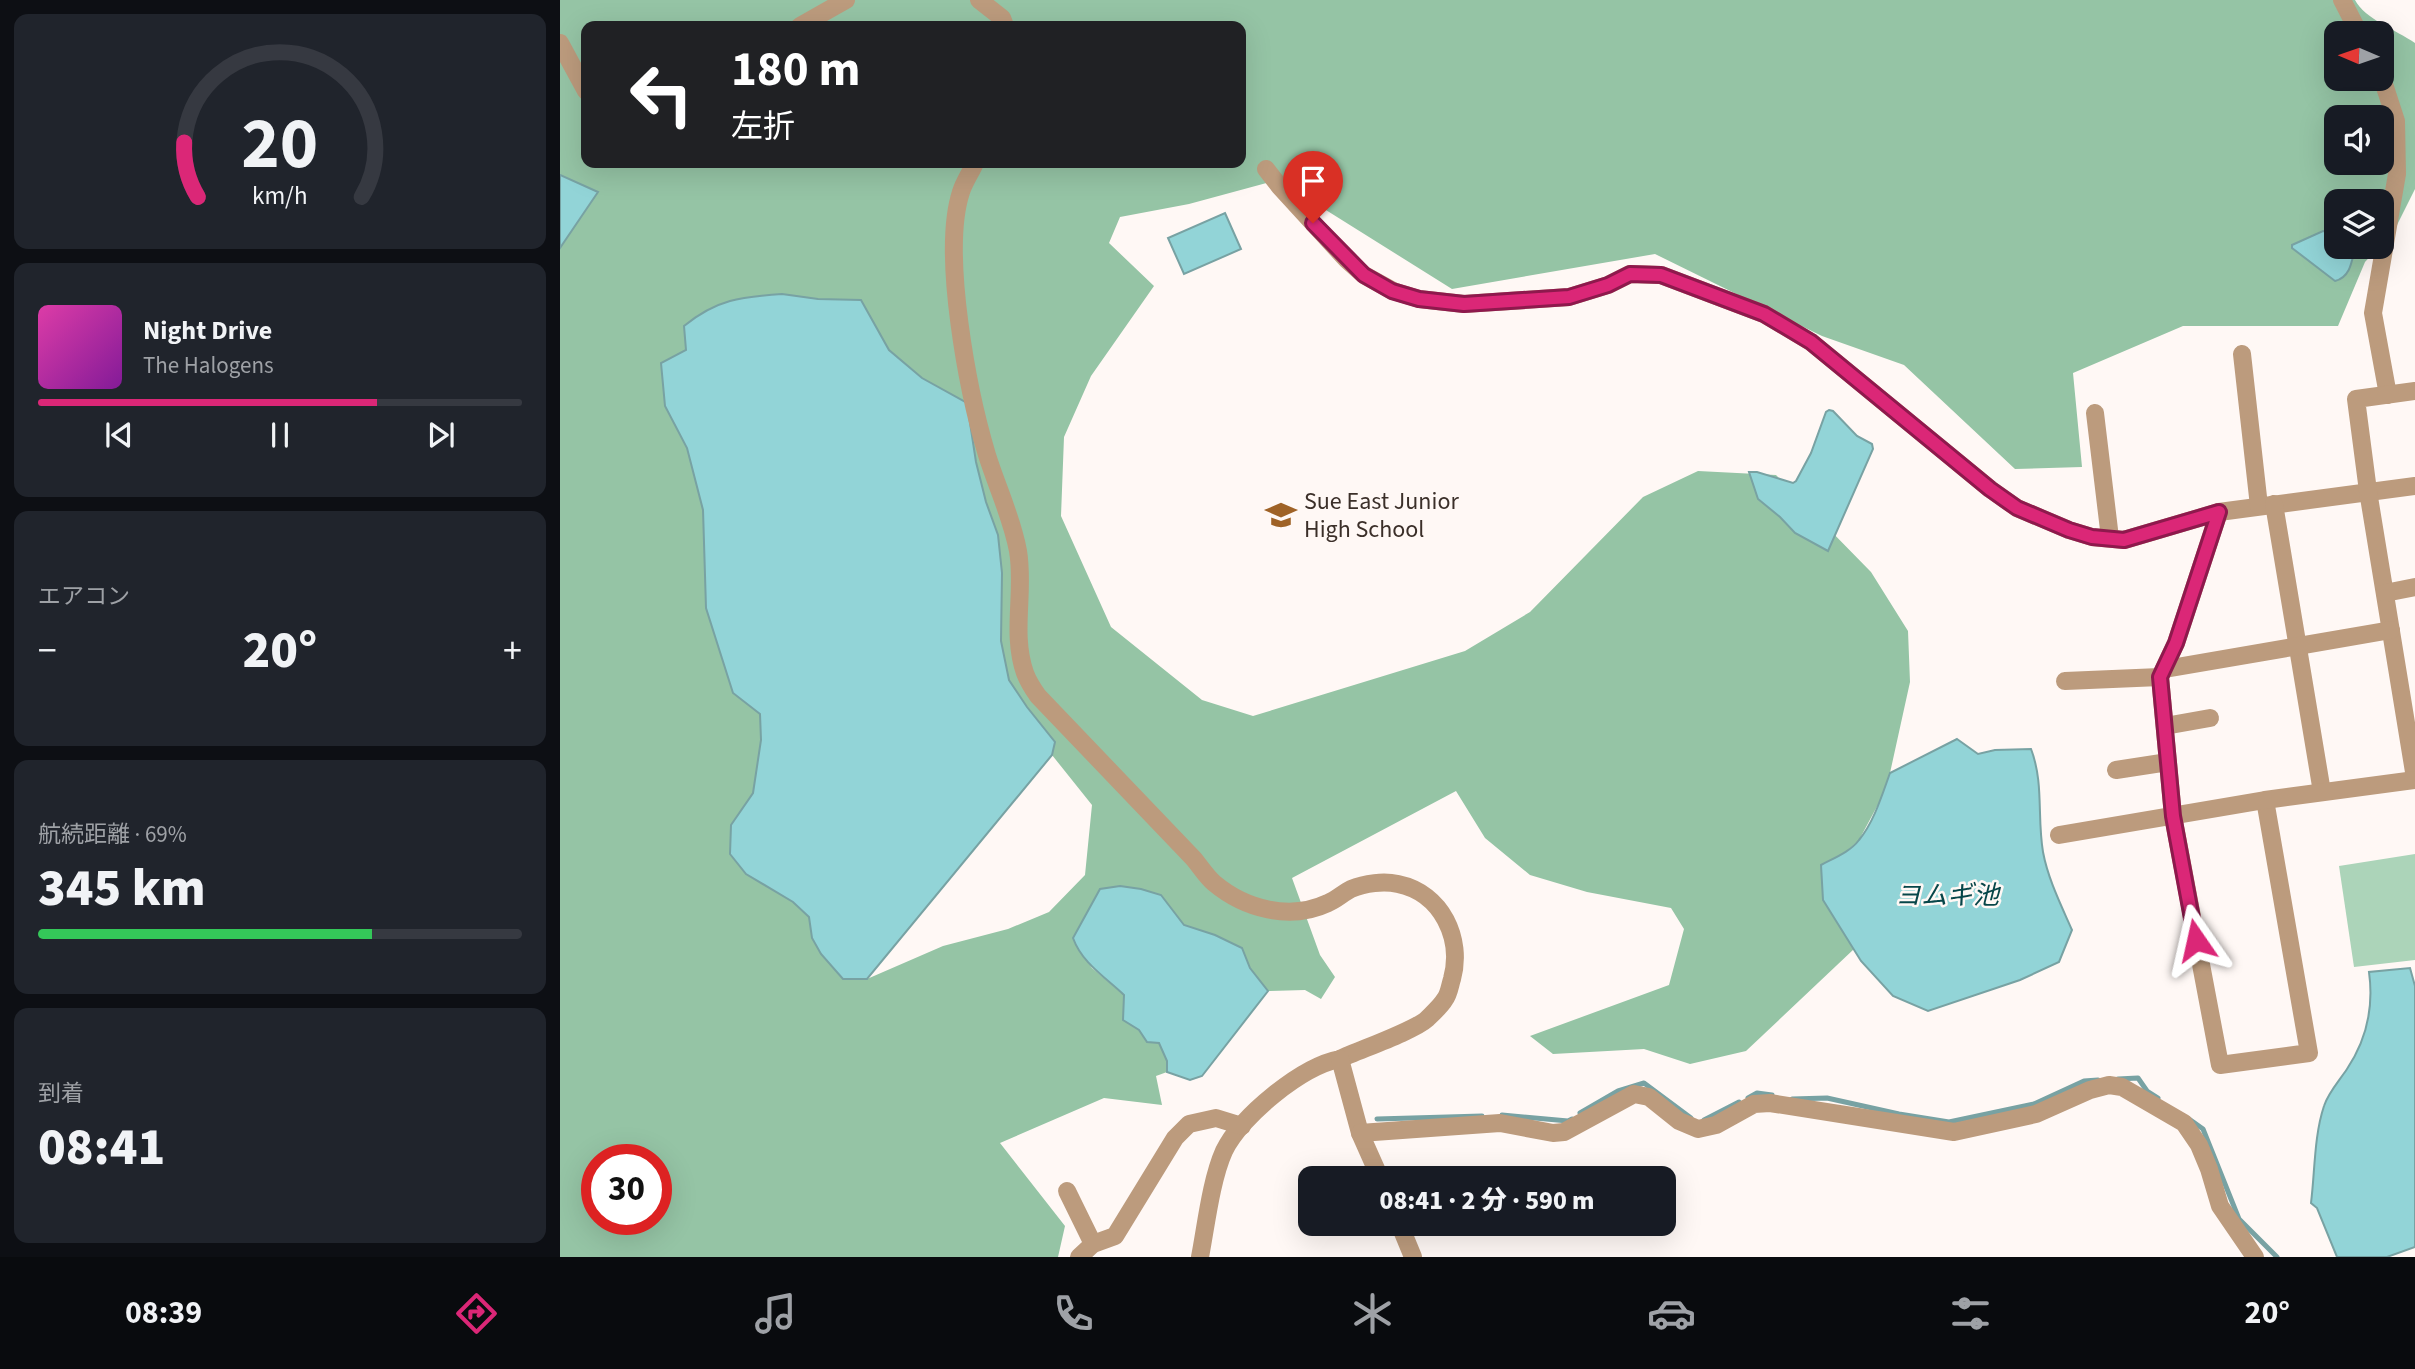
<!DOCTYPE html>
<html lang="ja">
<head>
<meta charset="utf-8">
<style>
	:root { --surface:#171b24; --page:#20242c; --text:#f1f3f6; --muted:#9ea1a6; --line:#363941; --accent:#db2777 }
	body { margin:0; font-family:"Source Sans 3","Noto Sans JP",sans-serif; background:var(--page); color:var(--text); height:100vh; display:flex; flex-direction:column; font-size:26px; white-space:nowrap }
	* { box-sizing:border-box; margin:0 }
	p { font-size:23px; color:var(--muted) }
	.icon { flex:none; width:38px; height:38px; fill:none; stroke:currentColor; stroke-width:2; stroke-linecap:round; stroke-linejoin:round }
	.map { position:relative; flex:1; overflow:hidden }
	.drawer { display:flex; flex-direction:column; gap:14px; padding:14px; background:#0d0f14; width:560px }
	.drawer>* { flex:none }
	.guide { position:absolute; left:21px; top:21px; width:665px; height:147px; border-radius:14px; box-shadow:0 7px 28px #0002; background:#202124; color:#fff; overflow:hidden }
	.needle { width:46px; rotate:272deg }
	.controls { position:absolute; left:1764px; top:21px; display:grid; gap:14px }
	.controls a { display:grid; place-items:center; width:70px; height:70px; border-radius:14px; background:var(--surface); box-shadow:0 7px 28px #0002; font-size:35px }
	.speed { position:absolute; left:21px; top:1144px; display:flex; gap:14px; font-size:35px; font-weight:700; text-align:center }
	.speed>* { display:grid; place-content:center; width:91px; height:91px; border-radius:50%; background:var(--surface); box-shadow:0 7px 28px #0002; line-height:1 }
	.speed .limit { border:10px solid #d22; background:#fff; color:#111 }
	.pin { position:absolute; display:grid; place-items:center; width:60px; height:60px; color:#fff; margin:-72px -30px; border-radius:50% 50% 50% 0; rotate:-45deg; box-shadow:0 0 7px #0007 }
	.pin .icon { rotate:45deg }
	.me { position:absolute; width:77px; margin:-38px; rotate:349deg; stroke-linejoin:round; filter:drop-shadow(0 0 5px #0008) }
	.turn { display:flex; align-items:center; gap:24px; height:147px; padding:0 35px; font-size:32px }
	.turn .icon { width:91px; height:91px; stroke-width:2.5 }
	.turn b { display:block; font-size:49px; line-height:60px }
	.big { font-size:52px; font-weight:800; line-height:1.1 }
	.drawer .widget { flex:1; display:flex; flex-direction:column; justify-content:center; gap:10px; min-width:0; padding:0 24px; border-radius:14px; background:var(--page) }
	.drawer .dial { align-items:center; gap:0 }
	.dial svg { height:182px; overflow:visible; fill:none; stroke:var(--line); stroke-width:7; stroke-linecap:round; text-anchor:middle }
	.dial text { fill:var(--text); stroke:none }
	.song { display:flex; align-items:center; gap:21px }
	.cover { width:84px; height:84px; border-radius:10px; background:linear-gradient(135deg,hsl(320 70% 55%),hsl(290 70% 35%)) }
	.played { height:7px; border-radius:4px; background:linear-gradient(90deg,var(--accent) 70%,var(--line) 70%) }
	.keys { display:flex; justify-content:space-around; direction:ltr }
	.heat { display:flex; justify-content:space-between; align-items:center; font-size:38px; direction:ltr }
	.charge { height:10px; border-radius:5px; background:linear-gradient(90deg,#34c759 69%,var(--line) 0) }
	.trip { position:absolute; left:738px; top:1166px; width:378px; height:70px; border-radius:14px; background:var(--surface); box-shadow:0 7px 28px #0002; font-weight:800; line-height:70px; text-align:center }
	.tab-bar { display:flex; height:112px; justify-content:space-around; align-items:center; background:#090b0e; color:var(--muted) }
	.tab-bar .icon { width:49px; height:49px }
	.tab-bar .active { color:var(--accent) }
	.tab-bar b { font-size:32px; color:var(--text) }
	main { display:flex; flex:1; min-height:0 }
	.map>svg:first-child { display:block }
	.green { fill:#acd4b9 }
	.forest { fill:#95c4a5; fill-rule:evenodd }
	.water { fill:#92d4d7; stroke:#78a2a3; stroke-width:2 }
	.lines { fill:none; stroke-linecap:round; stroke-linejoin:round }
	.stream { stroke:#78a2a3; stroke-width:5 }
	.minor { stroke:#bc9b7d; stroke-width:18 }
	.route-casing { stroke:#8e194d; stroke-width:18 }
	.route { stroke:#db2777; stroke-width:12 }
	.labels { text-anchor:middle; dominant-baseline:central; stroke-width:5; stroke-linejoin:round; paint-order:stroke }
	.poi-label { font-size:24px; fill:#3b2f29; stroke:#fff8f5; text-anchor:start }
	.water-label { font-size:26px; font-style:italic; fill:#074649; stroke:#fff8f5 }
</style>
</head>
<body>
<main>
<section class="drawer">
<div class="widget dial"><svg viewBox="0 0 100 80">
<path d="M14 69A42 42 0 1 1 86 69"/>
<path d="M14 69A42 42 0 0 1 8 45" stroke="#db2777"/>
<text x="50" y="56" font-size="32" font-weight="700">20</text>
<text x="50" y="72" font-size="11">km/h</text>
</svg></div>
<div class="widget">
<div class="song"><i class="cover"></i><div><b>Night Drive</b><p>The Halogens</p></div></div>
<div class="played"></div>
<div class="keys"><svg class="icon" aria-label="previous" viewBox="0 0 24 24"><path d="M18 5L8 12l10 7zM5 5v14"/></svg><svg class="icon" aria-label="pause" viewBox="0 0 24 24"><path d="M8 5v14M16 5v14"/></svg><svg class="icon" aria-label="next" viewBox="0 0 24 24"><path d="M6 5l10 7-10 7zM19 5v14"/></svg></div>
</div>
<div class="widget"><p>エアコン</p>
<div class="heat"><a>−</a><b class="big">20°</b><a>+</a></div>
</div>
<div class="widget"><p>航続距離 · 69%</p><b class="big">345 km</b><div class="charge"></div></div>
<div class="widget"><p>到着</p><b class="big">08:41</b></div>
</section>
<div class="map">
<svg width="1855" height="1257" viewBox="0 0 1855 1257">
	<rect width="100%" height="100%" fill="#fff8f5"/>
	<path class="green" d="M1855,854V960L1794,967L1779,866Z"/>
	<path class="forest" d="M0,0H1795C1805,19 1836,30 1855,43V189L1836,227L1822,243V201H1776V247H1819L1805,262L1778,326H1623L1513,373L1522,467L1455,469L1344,365L1262,336L1095,254L892,289L718,180L629,204L560,217L549,243L594,286L531,376L504,437L501,516L551,627L642,700L693,716L905,651L970,612L1083,497L1138,471L1216,475L1311,572L1348,631L1350,682L1330,773L1321,799L1299,840L1286,852L1261,865L1263,900L1294,949L1186,1051L1130,1064L1084,1049L993,1054L970,1036L1109,985L1124,929L1111,908L1027,892L970,875L925,838L896,791L732,878L760,955L775,977L761,999L745,990L708,991L690,968L682,948L655,935L624,925L601,895L524,957L532,968L564,995V1020L579,1030L587,1042L599,1043L607,1061V1072L596,1076L602,1105L544,1098L440,1143L505,1226L498,1257H0V248L37,192L0,175ZM26,26H681V163H26ZM1776,33H1822V79H1776ZM1776,117H1822V163H1776ZM222,294L258,299L301,300L329,350L362,378L407,403L416,462L426,502L438,535L442,573L441,641L449,680L467,707L495,742L492,755L532,805L525,875L489,912L448,929L383,946L307,979H283L261,954L252,938L249,917L233,902L186,874L171,825L193,793L201,740L200,713L173,693L146,608L143,510L127,448L105,406L101,364ZM37,1160H96V1220H37Z"/>
	<g class="water">
		<path d="M0,175L38,192L0,248Z"/>
		<path d="M665,213L681,249L624,274L608,238Z"/>
		<path d="M1763,231L1776,233V247H1795C1792,260 1791,277 1775,281L1732,248V245Z"/>
		<path d="M222,294L258,299L301,300L329,350L362,378L407,403L416,462L426,502L438,535L442,573L441,641L449,680L467,707L495,742L492,755L307,979H283L261,954L252,938L249,917L233,902L186,874L170,854L171,825L193,793L201,740L200,714L173,693L146,608L143,510L127,448L105,406L101,363L126,350L124,326C157,299 181,297 222,294Z"/>
		<path d="M1269,410L1273,411L1297,436L1312,444L1313,449L1268,551L1235,533L1220,517L1198,499L1189,472H1197L1233,483L1236,481L1251,453L1266,412Z"/>
		<path d="M1397,739L1418,754L1435,750L1471,749C1484,783 1477,817 1483,852C1488,879 1501,905 1512,930L1499,962L1460,980L1368,1011L1333,996L1301,961L1263,900L1261,865C1274,858 1290,852 1299,840C1314,822 1322,795 1330,773Z"/>
		<path d="M560,886L581,889L601,895L624,925L655,935L682,948L690,968L708,991L642,1076L630,1080L607,1072V1061L599,1043L587,1042L579,1030L563,1020L564,995C545,977 522,963 513,938L540,889Z"/>
		<path d="M1850,968L1855,986V1247L1827,1257H1777L1757,1208L1751,1203C1755,1171 1754,1136 1764,1106C1768,1093 1779,1081 1787,1069C1807,1039 1814,1008 1809,972Z"/>
	</g>
	<g class="lines">
		<g class="stream">
			<path d="M1558,1079L1578,1078L1587,1091L1598,1098"/>
			<path d="M1188,1098L1197,1093L1212,1095"/>
			<path d="M1232,1099L1267,1098L1339,1114L1389,1122L1474,1104L1524,1081L1538,1080"/>
			<path d="M1020,1113L1058,1091L1084,1083L1131,1118"/>
			<path d="M942,1115L1008,1121L1012,1119"/>
			<path d="M817,1119L922,1116"/>
			<path d="M1629,1119L1643,1129L1679,1219L1717,1257"/>
			<path d="M1144,1120L1179,1102"/>
		</g>
		<g class="minor">
			<path d="M419,0L442,18L445,26"/>
			<path d="M1782,0L1799,33"/>
			<path d="M240,26L286,0"/>
			<path d="M0,43L26,91"/>
			<path d="M1822,78L1836,121L1837,174L1813,313L1828,395"/>
			<path d="M415,163C411,172 404,182 401,192C381,253 408,392 427,455C437,487 452,518 458,551C465,592 451,633 465,673C468,681 473,689 478,696L633,858C640,866 646,876 654,883C685,909 730,921 768,903C776,900 783,893 791,889C805,883 824,881 838,884C882,893 903,939 892,979C890,985 889,994 885,999C881,1006 873,1013 867,1019C854,1031 799,1050 780,1059C742,1066 681,1116 664,1151C651,1180 646,1226 640,1257"/>
			<path d="M706,169L720,187L786,259L804,275L833,291L859,299L904,304L1009,297L1048,285L1070,274L1101,275L1204,314L1251,342L1430,489L1457,508L1509,530L1532,537L1564,540L1659,512L1855,486"/>
			<path d="M1682,354L1699,506"/>
			<path d="M1855,391L1796,399L1808,491L1855,778"/>
			<path d="M1535,413L1550,538"/>
			<path d="M1714,504L1762,792"/>
			<path d="M1659,512L1616,643L1600,677L1613,816L1660,1065L1749,1053L1705,800"/>
			<path d="M1825,593L1855,587"/>
			<path d="M1605,669L1831,630"/>
			<path d="M1505,681L1600,677"/>
			<path d="M1605,726L1650,718"/>
			<path d="M1556,770L1608,762"/>
			<path d="M1499,835L1705,800L1855,780"/>
			<path d="M780,1059L800,1133L820,1178"/>
			<path d="M800,1133L940,1123L993,1133L1004,1132L1074,1094L1089,1097L1119,1121L1138,1129L1156,1125L1194,1104L1210,1103L1394,1132L1476,1114L1530,1090L1549,1085L1562,1087L1624,1123L1639,1145L1649,1169L1660,1206L1695,1257"/>
			<path d="M507,1191L533,1244"/>
			<path d="M839,1223L853,1257"/>
			<path d="M519,1257L533,1244L555,1236L615,1138L629,1124L656,1118L682,1126"/>
		</g>
	</g>
	<g class="lines">
		<defs>
			<path id="route" d="M753,223L804,275L832,291L859,299L904,304L1009,297L1048,285L1070,274L1101,275L1204,314L1251,342L1430,489L1457,508L1509,530L1532,537L1564,540L1659,512L1616,643L1600,677L1613,816L1636,940"/>
		</defs>
		<use href="#route" class="route-casing"/>
		<use href="#route" class="route"/>
	</g>
	<defs>
		<symbol id="school-bare" viewBox="-9 -9 18 18"><path d="M0-5L7-2L0 1L-7-2ZM-4 1L0 2.5L4 1V4Q0 6-4 4Z" fill="#9f6226" stroke="#fff8f5" stroke-width="2.5" paint-order="stroke"/></symbol>
	</defs>
	<g fill-rule="evenodd">
		<use href="#school-bare" x="699" y="493" width="44" height="44"/>
	</g>
	<g class="labels">
		<g class="poi-label">
			<text x="744" y="501">Sue East Junior<tspan x="744" dy="28">High School</tspan></text>
		</g>
		<g class="water-label">
			<text x="1387" y="895">ヨムギ池</text>
		</g>
	</g>
</svg>
<div class="controls">
<a><svg class="needle" viewBox="-14 -14 28 28"><path d="M0-13l5 13h-10z" fill="#e53935"/><path d="M0 13l5-13h-10z" fill="#9ea1a6"/></svg></a>
<a><svg class="icon" aria-label="sound" viewBox="0 0 24 24"><path d="M4 9h4l5-4v14l-5-4H4zM17 9q2 3 0 6"/></svg></a>
<a><svg class="icon" aria-label="layers" viewBox="0 0 24 24"><path d="M12 4l9 5-9 5-9-5zM3 14l9 5 9-5"/></svg></a>
</div>
<div class="speed"><div class="limit">30</div></div>
<div class="pin" style="left:753px;top:223px;background:#d93025"><svg class="icon" aria-label="arrive" viewBox="0 0 24 24"><path d="M6 21V4h12l-3 4 3 4H6"/></svg></div>
<svg class="me" style="left:1636px;top:940px" viewBox="-20 -20 40 40"><path d="M0-17L14 15 0 8-14 15z" fill="#db2777" stroke="#fff" stroke-width="4"/></svg>
<div class="trip">08:41 · 2 分 · 590 m</div>
<div class="guide">
<div class="turn"><svg class="icon" aria-label="left" viewBox="0 0 24 24"><path d="M17 20v-9H6M10 6l-5 5 5 5"/></svg><div><b>180 m</b>左折</div></div>
</div>
</div>
</main>
<nav class="tab-bar">
<b>08:39</b>
<svg class="icon active" aria-label="directions" viewBox="0 0 24 24"><path d="M12 3l9 9-9 9-9-9zM9 14v-3h6M13 9l2 2-2 2"/></svg>
<svg class="icon" aria-label="music" viewBox="0 0 24 24"><path d="M9 18V5l10-2v13"/><circle cx="6" cy="18" r="3"/><circle cx="16" cy="16" r="3"/></svg>
<svg class="icon" aria-label="phone" viewBox="0 0 24 24"><path d="M5 4h4l2 5-3 2q2 4 5 5l2-3 5 2v4C11 20 4 13 5 4z"/></svg>
<svg class="icon" aria-label="climate" viewBox="0 0 24 24"><path d="M12 3v18M4 7l16 10M4 17L20 7"/></svg>
<svg class="icon" aria-label="car" viewBox="0 0 24 24"><path d="M5 17H2v-5l4-1 3-4h7l3 4 3 1v5h-3M9 17h6M6 11h13"/><circle cx="7" cy="17" r="2"/><circle cx="17" cy="17" r="2"/></svg>
<svg class="icon" aria-label="filters" viewBox="0 0 24 24"><path d="M4 7h16M4 17h16"/><circle cx="9" cy="7" r="2"/><circle cx="15" cy="17" r="2"/></svg>
<b>20°</b>
</nav>
</body>
</html>
